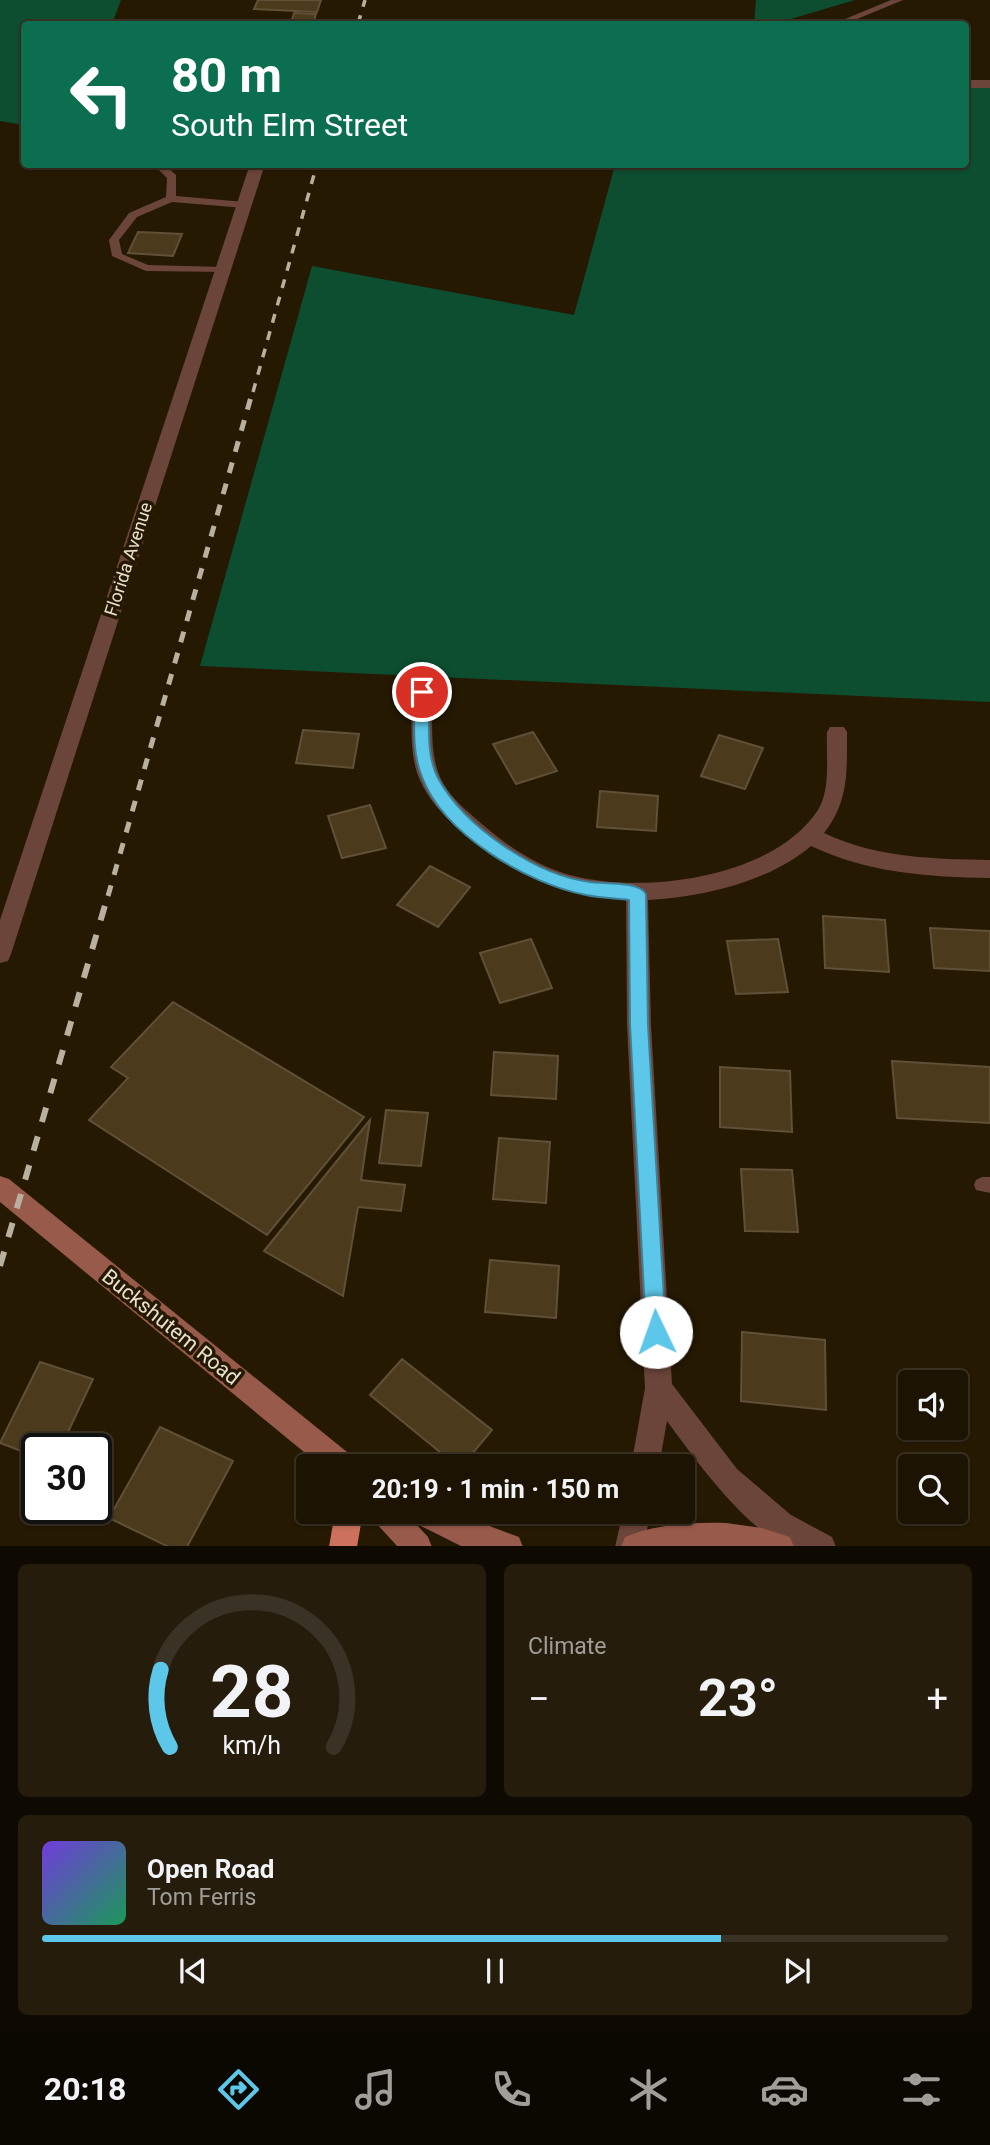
<!DOCTYPE html>
<html lang="en">
<head>
<meta charset="utf-8">
<style>
	:root { --surface:#1c1302; --page:#251c0c; --text:#f1f3f6; --muted:#a09e99; --line:#3a3224; --accent:#5cc7e8 }
	body { margin:0; font-family:Roboto,sans-serif; background:var(--page); color:var(--text); height:100vh; display:flex; flex-direction:column; font-size:26px; white-space:nowrap }
	* { box-sizing:border-box; margin:0 }
	p { font-size:23px; color:var(--muted) }
	.icon { flex:none; width:38px; height:38px; fill:none; stroke:currentColor; stroke-width:2; stroke-linecap:round; stroke-linejoin:round }
	.map { position:relative; height:1546px; overflow:hidden }
	.side { display:flex; flex-direction:column; gap:18px; padding:18px; background:#0f0a01; flex:1 }
	.side>* { flex:none }
	.hud { position:absolute; left:21px; top:21px; width:948px; height:147px; border-radius:7px; box-shadow:0 2px 5px #0004,0 0 0 2px var(--line); background:#0b6e4f; color:#fff; overflow:hidden }
	.controls { position:absolute; left:898px; top:1370px; display:grid; gap:14px }
	.controls a { display:grid; place-items:center; width:70px; height:70px; border-radius:7px; background:var(--surface); box-shadow:0 2px 5px #0004,0 0 0 2px var(--line); font-size:35px }
	.speed { position:absolute; left:21px; top:1433px; display:flex; gap:14px; font-size:35px; font-weight:700; text-align:center }
	.speed>* { display:grid; place-content:center; width:91px; height:91px; border-radius:50%; background:var(--surface); box-shadow:0 2px 5px #0004,0 0 0 2px var(--line); line-height:1 }
	.speed .limit { border:4px solid #111; border-radius:10px; background:#fff; color:#111 }
	.pin { position:absolute; display:grid; place-items:center; width:60px; height:60px; color:#fff; margin:-30px; border:4px solid #fff; border-radius:50%; box-shadow:0 2px 7px #0007 }
	.me { position:absolute; width:77px; margin:-38px; rotate:357deg; stroke-linejoin:round; filter:drop-shadow(0 0 5px #0008) }
	.turn { display:flex; align-items:center; gap:24px; height:147px; padding:0 35px; font-size:32px }
	.turn .icon { width:91px; height:91px; stroke-width:2.5 }
	.turn b { display:block; font-size:49px; line-height:60px }
	.big { font-size:52px; font-weight:700; line-height:1.1 }
	.side .widget { flex:1; display:flex; flex-direction:column; justify-content:center; gap:10px; min-width:0; padding:0 24px; border-radius:10px; background:var(--page) }
	.side .dial { align-items:center; gap:0 }
	.dial svg { height:182px; overflow:visible; fill:none; stroke:var(--line); stroke-width:7; stroke-linecap:round; text-anchor:middle }
	.dial text { fill:var(--text); stroke:none }
	.song { display:flex; align-items:center; gap:21px }
	.cover { width:84px; height:84px; border-radius:10px; background:linear-gradient(135deg,hsl(260 70% 55%),hsl(150 70% 35%)) }
	.played { height:7px; border-radius:4px; background:linear-gradient(90deg,var(--accent) 75%,var(--line) 75%) }
	.keys { display:flex; justify-content:space-around; direction:ltr }
	.heat { display:flex; justify-content:space-between; align-items:center; font-size:38px; direction:ltr }
	.side .tiles { flex:1; display:grid; gap:18px; grid-template-columns:1fr 1fr }
	.widget:last-child { grid-column:span 2 }
	.trip { position:absolute; left:296px; top:1454px; width:399px; height:70px; border-radius:7px; background:var(--surface); box-shadow:0 2px 5px #0004,0 0 0 2px var(--line); font-weight:700; line-height:70px; text-align:center }
	.tab-bar { display:flex; height:112px; justify-content:space-around; align-items:center; background:#0b0801; color:var(--muted) }
	.tab-bar .icon { width:49px; height:49px }
	.tab-bar .current { color:var(--accent) }
	.tab-bar b { font-size:32px; color:var(--text) }
	.map>svg:first-child { display:block }
	.green { fill:#0d4d30 }
	.building { fill:#4b3a1c; stroke:#5f5037; stroke-width:2 }
	.lines { fill:none; stroke-linecap:round; stroke-linejoin:round }
	.path { stroke:#706551; stroke-width:5; stroke-dasharray:6 4.5; stroke-linecap:butt }
	.service { fill:#6b443a; fill-rule:evenodd }
	.minor { fill:#6b443a; fill-rule:evenodd }
	.secondary { fill:#985a4a; fill-rule:evenodd }
	.trunk { fill:#cc725c; fill-rule:evenodd }
	.rail-far2 { stroke:#bab0a0; stroke-width:3.5; stroke-dasharray:9 9; stroke-linecap:butt }
	.rail-far1 { stroke:#bab0a0; stroke-width:5; stroke-dasharray:11 11; stroke-linecap:butt }
	.rail { stroke:#bab0a0; stroke-width:6; stroke-dasharray:15 15; stroke-linecap:butt }
	.route { fill:#5cc7e8; stroke:#3c8197; stroke-width:2 }
	.labels { text-anchor:middle; dominant-baseline:central; stroke-width:7; stroke-linejoin:round; paint-order:stroke }
	.street-label { font-size:18px; fill:#e9e0d2; stroke:#251902 }
	.near-street-label { font-size:21px; fill:#e9e0d2; stroke:#251902 }
</style>
</head>
<body>
<div class="map">
<svg width="990" height="1547" viewBox="0 0 990 1547">
	<rect width="100%" height="100%" fill="#251902"/>
	<g class="green">
		<path d="M0,0H121L112,24H24V125L0,121Z"/>
		<path d="M756,0H855L774,24H754Z"/>
		<path d="M990,87V702L200,666L312,266L574,315L615,165L966,164V88Z"/>
	</g>
	<g class="building">
		<path d="M258,0H321L317,12L254,9Z"/>
		<path d="M294,13L316,14L313,24L291,23Z"/>
		<path d="M138,232L182,234L173,256L128,253Z"/>
		<path d="M303,730L359,734L353,768L296,763Z"/>
		<path d="M533,732L557,771L516,784L493,744Z"/>
		<path d="M719,735L763,748L745,789L701,776Z"/>
		<path d="M600,791L658,796L656,831L597,827Z"/>
		<path d="M370,805L386,848L342,858L328,816Z"/>
		<path d="M430,866L470,887L438,927L397,905Z"/>
		<path d="M823,916L885,920L889,972L825,968Z"/>
		<path d="M930,928L990,931V971L934,968Z"/>
		<path d="M531,939L552,988L500,1003L480,953Z"/>
		<path d="M778,939L788,992L736,994L727,941Z"/>
		<path d="M173,1002L364,1117L267,1235L89,1120L128,1078L111,1067Z"/>
		<path d="M494,1052L558,1056L556,1099L491,1095Z"/>
		<path d="M892,1061L990,1067V1123L897,1118Z"/>
		<path d="M720,1067L790,1071L792,1132L720,1127Z"/>
		<path d="M386,1110L428,1113L421,1166L379,1163Z"/>
		<path d="M370,1120L361,1180L405,1185L401,1211L358,1207L343,1296L264,1251Z"/>
		<path d="M499,1138L550,1142L546,1203L493,1199Z"/>
		<path d="M741,1169L792,1170L798,1232L745,1231Z"/>
		<path d="M490,1260L559,1266L556,1318L485,1312Z"/>
		<path d="M742,1332L825,1340L826,1410L741,1401Z"/>
		<path d="M402,1359L492,1430L462,1466H457L370,1395Z"/>
		<path d="M40,1362L93,1379L60,1449H37V1457L0,1443Z"/>
		<path d="M160,1427L233,1461L187,1547H169L109,1518Z"/>
	</g>
	<g class="lines">
		<path class="path" d="M682,1489L692,1487"/>
		<g class="service">
			<path d="M891,0H903L845,24H833Z"/>
			<path d="M153,164H164L176,175V196L245,202L250,205L245,208L172,202L137,217L119,240L122,254L148,265L223,267L228,270L227,272L146,271L112,256L109,240L129,213L166,197L167,178Z"/>
			<path d="M982,1177H990V1193L976,1190L974,1185L976,1180Z"/>
		</g>
		<g class="minor">
			<rect x="966" y="80" width="24" height="8"/>
			<path d="M250,164H265L11,954L8,961L0,963V920Z"/>
			<path d="M422,686L429,688L432,693C433,720 429,751 440,777C448,796 467,811 482,824C506,845 533,863 563,873C636,896 772,880 818,810C831,789 826,756 827,732L830,727H844L847,732C847,770 849,802 824,833C877,858 933,859 990,860V878C928,877 868,873 811,846C769,882 702,897 648,900L651,1025L672,1384L737,1469L791,1515L832,1537L836,1547C823,1547 805,1547 792,1547C750,1537 692,1455 667,1421L659,1466H631L645,1388L627,1025L626,900C562,895 511,874 462,832C443,816 425,796 417,773C409,747 412,719 412,693L415,688Z"/>
			<path d="M623,1512H651L643,1547H615Z"/>
		</g>
		<g class="secondary">
			<path d="M0,1176L9,1179L352,1456L356,1466H321L0,1202Z"/>
			<path d="M371,1512H405L412,1520L409,1512H452L519,1537L523,1547H463L415,1523L428,1537L432,1547H398L375,1522Z"/>
			<path d="M726,1523L762,1528L790,1537L794,1547H621L625,1537C656,1524 693,1522 726,1523Z"/>
		</g>
		<path class="trunk" d="M335,1512H363L357,1547H329Z"/>
		<g class="rail-far2">
			<path d="M358,24L365,0"/>
			<path d="M253,392L317,164"/>
		</g>
		<path class="rail-far1" d="M108,896L253,390"/>
		<path class="rail" d="M0,1266L108,895"/>
	</g>
	<path class="route" d="M422,687L429,692C430,719 425,754 438,778C464,826 535,875 590,882C604,884 639,881 646,894L648,1025L666,1332L663,1339L656,1342L649,1339L646,1332L630,1025L629,900C615,898 600,898 586,895C528,884 444,835 422,777C411,751 415,720 414,692Z"/>
	<g class="labels">
		<g class="street-label">
			<text transform="translate(128 559) rotate(-72)">Florida Avenue</text>
		</g>
		<g class="near-street-label">
			<text transform="translate(171 1327) rotate(39)">Buckshutem Road</text>
		</g>
	</g>
</svg>
<div class="controls">
<a><svg class="icon" aria-label="sound" viewBox="0 0 24 24"><path d="M4 9h4l5-4v14l-5-4H4zM17 9q2 3 0 6"/></svg></a>
<a><svg class="icon" aria-label="search" viewBox="0 0 24 24"><circle cx="10" cy="10" r="6"/><path d="M15 15l6 6"/></svg></a>
</div>
<div class="speed"><div class="limit">30</div></div>
<div class="pin" style="left:422px;top:692px;background:#d93025"><svg class="icon" aria-label="arrive" viewBox="0 0 24 24"><path d="M6 21V4h12l-3 4 3 4H6"/></svg></div>
<svg class="me" style="left:656px;top:1332px" viewBox="-20 -20 40 40"><circle r="19" fill="#fff"/><path d="M0-13L10 11 0 6-10 11z" fill="#5cc7e8"/></svg>
<div class="trip">20:19 · 1 min · 150 m</div>
<div class="hud">
<div class="turn"><svg class="icon" aria-label="left" viewBox="0 0 24 24"><path d="M17 20v-9H6M10 6l-5 5 5 5"/></svg><div><b>80 m</b>South Elm Street</div></div>
</div>
</div>
<section class="side">
<div class="tiles">
<div class="widget dial"><svg viewBox="0 0 100 80">
<path d="M14 69A42 42 0 1 1 86 69"/>
<path d="M14 69A42 42 0 0 1 10 35" stroke="#5cc7e8"/>
<text x="50" y="56" font-size="32" font-weight="700">28</text>
<text x="50" y="72" font-size="11">km/h</text>
</svg></div>
<div class="widget"><p>Climate</p>
<div class="heat"><a>−</a><b class="big">23°</b><a>+</a></div>
</div>
<div class="widget">
<div class="song"><i class="cover"></i><div><b>Open Road</b><p>Tom Ferris</p></div></div>
<div class="played"></div>
<div class="keys"><svg class="icon" aria-label="previous" viewBox="0 0 24 24"><path d="M18 5L8 12l10 7zM5 5v14"/></svg><svg class="icon" aria-label="pause" viewBox="0 0 24 24"><path d="M8 5v14M16 5v14"/></svg><svg class="icon" aria-label="next" viewBox="0 0 24 24"><path d="M6 5l10 7-10 7zM19 5v14"/></svg></div>
</div>
</div>
</section>
<nav class="tab-bar">
<b>20:18</b>
<svg class="icon current" aria-label="directions" viewBox="0 0 24 24"><path d="M12 3l9 9-9 9-9-9zM9 14v-3h6M13 9l2 2-2 2"/></svg>
<svg class="icon" aria-label="music" viewBox="0 0 24 24"><path d="M9 18V5l10-2v13"/><circle cx="6" cy="18" r="3"/><circle cx="16" cy="16" r="3"/></svg>
<svg class="icon" aria-label="phone" viewBox="0 0 24 24"><path d="M5 4h4l2 5-3 2q2 4 5 5l2-3 5 2v4C11 20 4 13 5 4z"/></svg>
<svg class="icon" aria-label="climate" viewBox="0 0 24 24"><path d="M12 3v18M4 7l16 10M4 17L20 7"/></svg>
<svg class="icon" aria-label="car" viewBox="0 0 24 24"><path d="M5 17H2v-5l4-1 3-4h7l3 4 3 1v5h-3M9 17h6M6 11h13"/><circle cx="7" cy="17" r="2"/><circle cx="17" cy="17" r="2"/></svg>
<svg class="icon" aria-label="filters" viewBox="0 0 24 24"><path d="M4 7h16M4 17h16"/><circle cx="9" cy="7" r="2"/><circle cx="15" cy="17" r="2"/></svg>
</nav>
</body>
</html>
